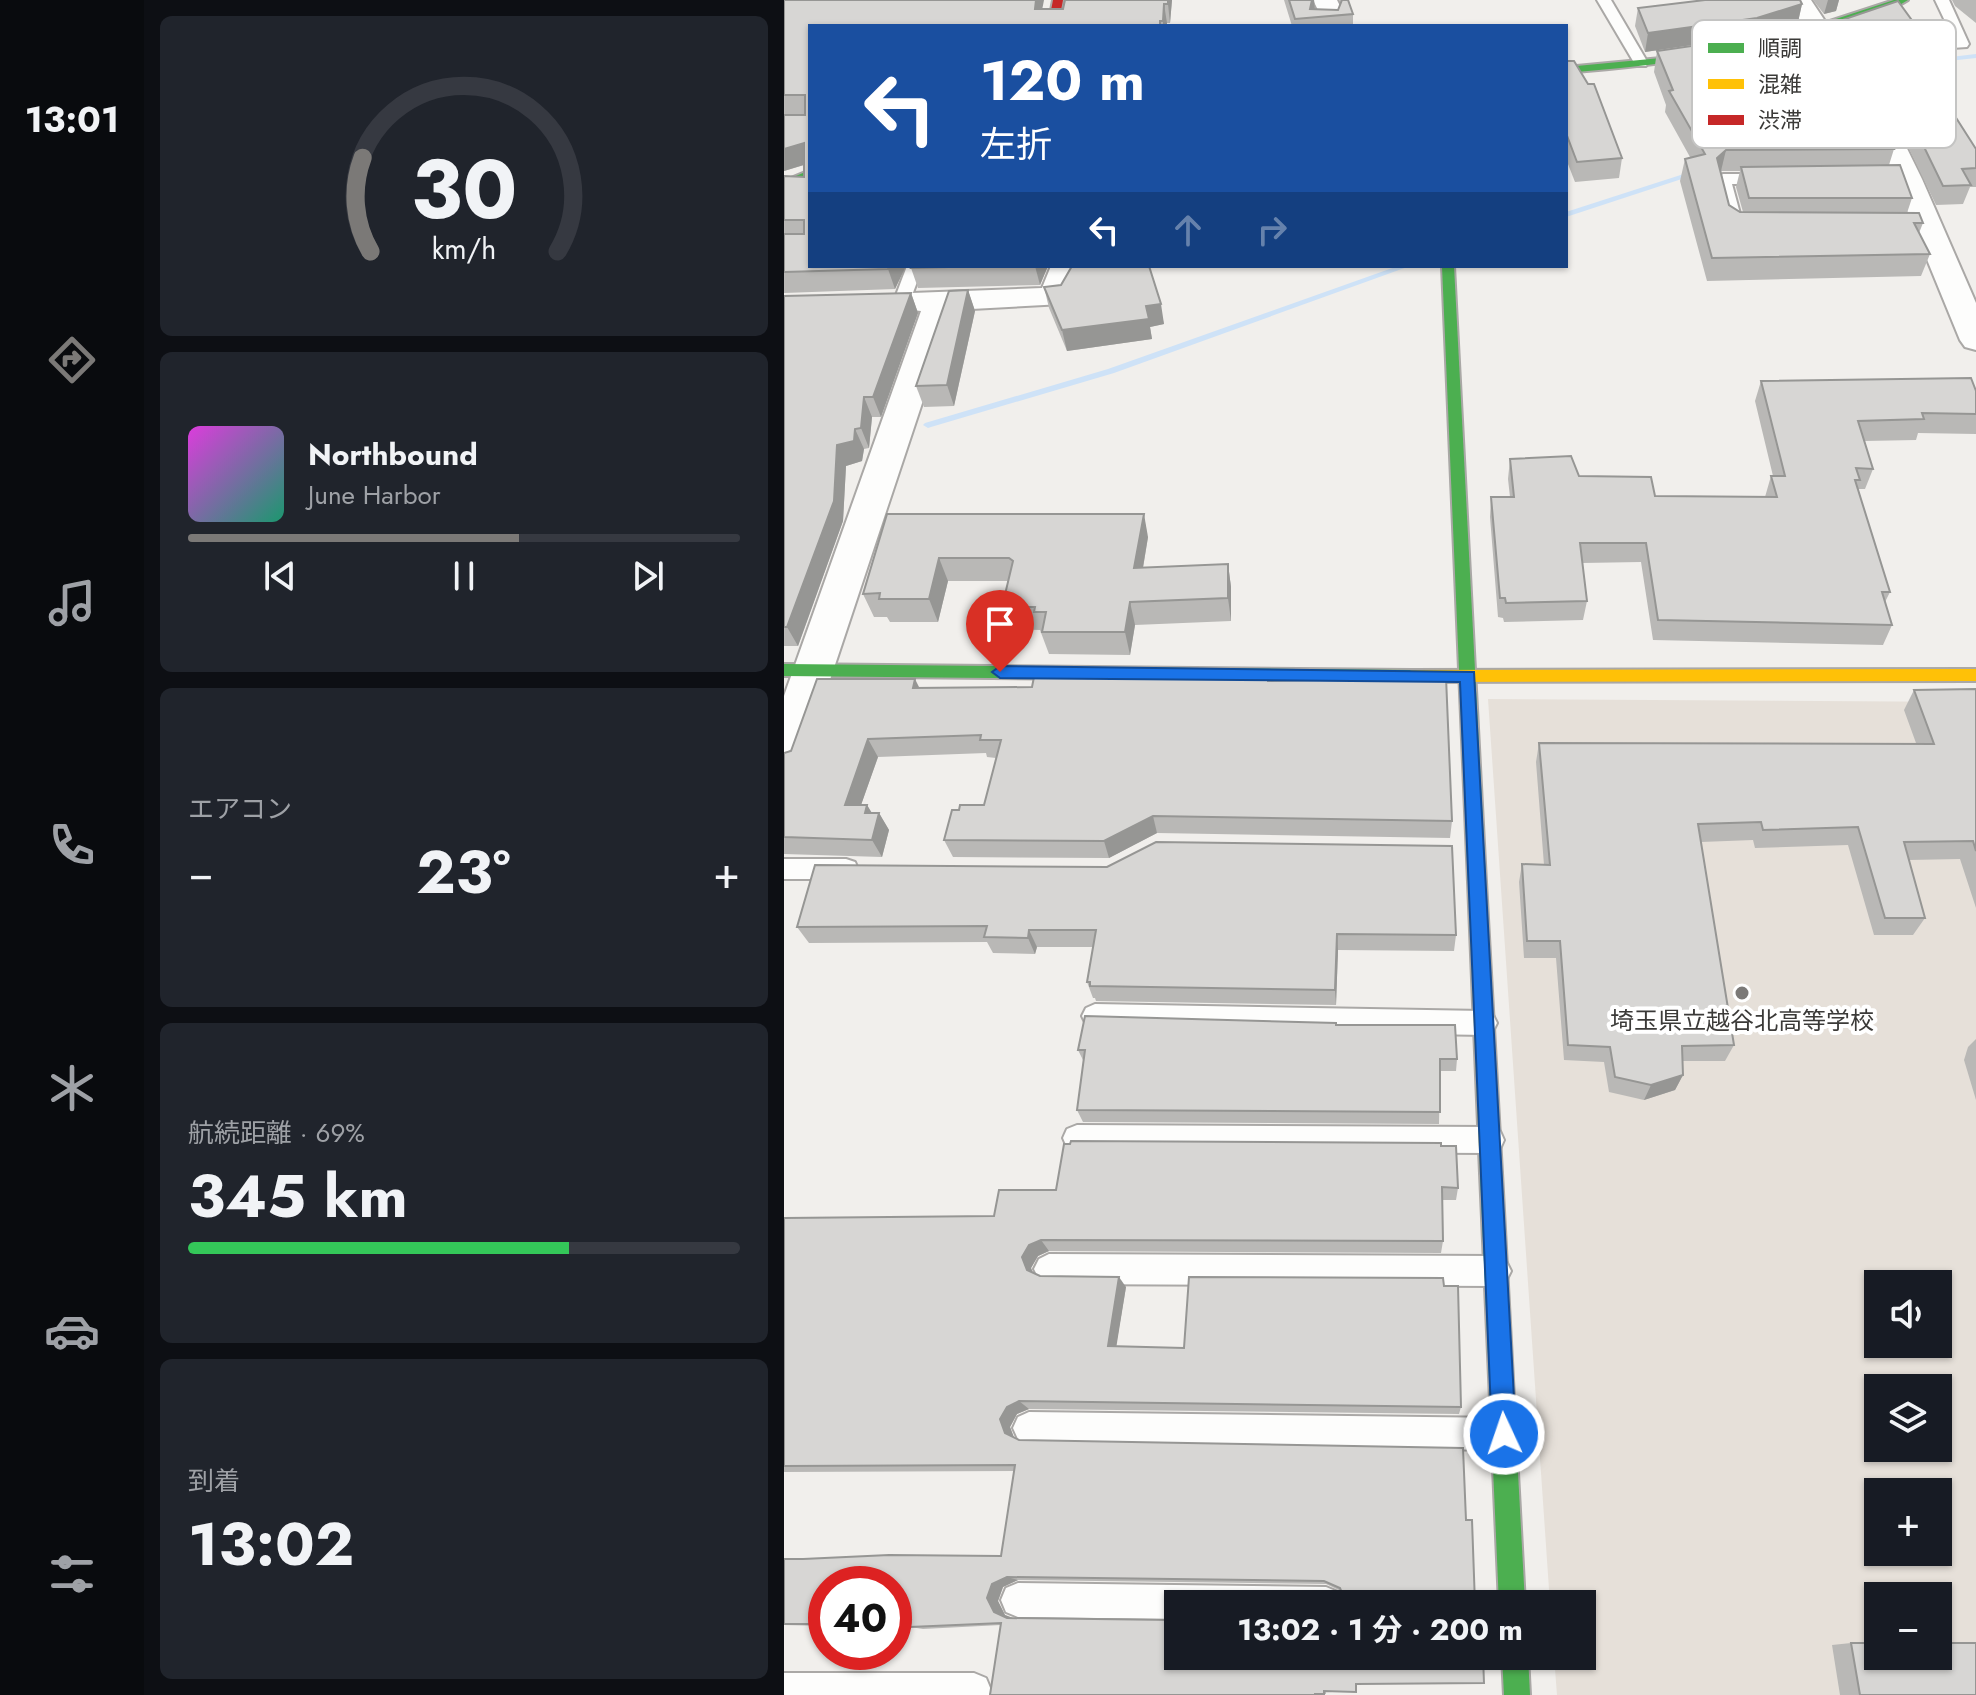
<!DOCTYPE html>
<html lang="ja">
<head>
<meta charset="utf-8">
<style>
	:root { --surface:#171b24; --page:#20242c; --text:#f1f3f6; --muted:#9ea1a6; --line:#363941; --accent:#7b7977 }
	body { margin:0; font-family:Jost,"Noto Sans JP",sans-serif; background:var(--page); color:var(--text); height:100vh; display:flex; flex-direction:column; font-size:30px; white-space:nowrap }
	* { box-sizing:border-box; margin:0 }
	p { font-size:26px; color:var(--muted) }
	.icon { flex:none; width:44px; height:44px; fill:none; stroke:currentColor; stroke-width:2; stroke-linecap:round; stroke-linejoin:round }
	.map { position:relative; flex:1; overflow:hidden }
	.sheet { display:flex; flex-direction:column; gap:16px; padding:16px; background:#0d0f14; width:640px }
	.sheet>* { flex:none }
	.guide { position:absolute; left:24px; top:24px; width:760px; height:244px; border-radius:0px; box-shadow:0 2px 6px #0004; background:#1a4fa0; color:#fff; overflow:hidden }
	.buttons { position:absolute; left:1080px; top:1270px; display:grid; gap:16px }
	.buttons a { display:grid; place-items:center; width:88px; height:88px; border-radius:0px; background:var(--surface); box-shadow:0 2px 6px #0004; font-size:40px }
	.speed { position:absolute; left:24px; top:1566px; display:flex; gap:16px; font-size:40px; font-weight:700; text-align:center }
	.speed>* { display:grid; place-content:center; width:104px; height:104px; border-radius:50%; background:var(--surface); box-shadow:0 2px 6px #0004; line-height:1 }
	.speed .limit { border:12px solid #d22; background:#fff; color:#111 }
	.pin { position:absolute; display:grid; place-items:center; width:68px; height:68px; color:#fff; margin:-82px -34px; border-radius:50% 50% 50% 0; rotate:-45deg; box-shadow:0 0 8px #0007 }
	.pin .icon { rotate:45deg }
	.me { position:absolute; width:88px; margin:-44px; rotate:357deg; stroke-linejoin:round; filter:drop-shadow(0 0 6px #0008) }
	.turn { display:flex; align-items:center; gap:28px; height:168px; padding:0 40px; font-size:36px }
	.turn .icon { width:104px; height:104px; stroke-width:2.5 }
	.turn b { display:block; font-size:56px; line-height:68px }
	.lanes { display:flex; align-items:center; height:76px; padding:0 40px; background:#0003; justify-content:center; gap:40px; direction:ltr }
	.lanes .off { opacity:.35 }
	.big { font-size:60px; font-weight:700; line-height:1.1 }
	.sheet .widget { flex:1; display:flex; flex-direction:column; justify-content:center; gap:12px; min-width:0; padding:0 28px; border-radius:12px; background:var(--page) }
	.sheet .dial { align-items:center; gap:0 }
	.dial svg { height:208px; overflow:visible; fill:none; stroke:var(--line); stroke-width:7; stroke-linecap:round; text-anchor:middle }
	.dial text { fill:var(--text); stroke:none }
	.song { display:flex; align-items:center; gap:24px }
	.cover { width:96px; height:96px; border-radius:12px; background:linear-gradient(135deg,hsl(300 70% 55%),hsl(160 70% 35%)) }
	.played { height:8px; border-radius:4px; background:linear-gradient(90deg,var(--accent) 60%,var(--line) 60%) }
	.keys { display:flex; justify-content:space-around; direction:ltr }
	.heat { display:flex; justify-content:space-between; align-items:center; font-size:44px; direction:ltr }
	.charge { height:12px; border-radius:6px; background:linear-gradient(90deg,#34c759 69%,var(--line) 0) }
	.trip { position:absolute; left:380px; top:1590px; width:432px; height:80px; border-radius:0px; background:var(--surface); box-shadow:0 2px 6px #0004; font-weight:700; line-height:80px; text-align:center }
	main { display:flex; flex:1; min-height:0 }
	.menu { display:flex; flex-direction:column; width:144px; justify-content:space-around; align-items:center; background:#090b0e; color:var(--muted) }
	.menu .icon { width:56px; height:56px }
	.menu .current { color:var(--accent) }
	.menu b { font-size:36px; color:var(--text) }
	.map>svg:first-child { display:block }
	.built { fill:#e6e0d9; fill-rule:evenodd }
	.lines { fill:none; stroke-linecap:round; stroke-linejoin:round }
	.stream { fill:#cee2f7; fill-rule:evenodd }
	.lane-casing { stroke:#aaa8a6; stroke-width:4 }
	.street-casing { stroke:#aaa8a6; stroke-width:4 }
	.fast-casing { stroke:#aaa8a6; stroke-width:4 }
	.slow-casing { stroke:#aaa8a6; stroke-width:4 }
	.jam-casing { stroke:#aaa8a6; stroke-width:4 }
	.lane { fill:#fdfdfc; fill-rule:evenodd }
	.street { fill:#fdfdfc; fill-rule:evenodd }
	.fast { fill:#4caf50; fill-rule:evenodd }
	.slow { fill:#ffc107; fill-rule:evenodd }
	.jam { fill:#c62828; fill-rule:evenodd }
	.wall { fill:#b9b8b6; fill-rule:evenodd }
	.shaded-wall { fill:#969694 }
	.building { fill:#d7d6d4; stroke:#969694; stroke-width:2 }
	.route { fill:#1a73e8; stroke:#114b97; stroke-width:2 }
	.poi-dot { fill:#7b7977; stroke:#fff; stroke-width:3 }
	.labels { text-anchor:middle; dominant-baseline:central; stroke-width:8; stroke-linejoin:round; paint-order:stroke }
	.poi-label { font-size:24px; fill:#3b3a38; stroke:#fff }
	.key { fill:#fff; stroke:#c4c4c3; stroke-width:2 }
	.key-label { font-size:22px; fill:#3b3a38 }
</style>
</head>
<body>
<main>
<nav class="menu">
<b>13:01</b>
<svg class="icon current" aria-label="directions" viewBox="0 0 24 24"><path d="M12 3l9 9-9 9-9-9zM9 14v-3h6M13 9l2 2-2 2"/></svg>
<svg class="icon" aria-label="music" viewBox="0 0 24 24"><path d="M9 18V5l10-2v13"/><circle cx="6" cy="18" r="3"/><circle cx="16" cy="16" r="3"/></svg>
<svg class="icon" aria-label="phone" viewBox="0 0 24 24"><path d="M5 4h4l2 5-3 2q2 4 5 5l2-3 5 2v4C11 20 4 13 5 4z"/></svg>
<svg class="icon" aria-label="climate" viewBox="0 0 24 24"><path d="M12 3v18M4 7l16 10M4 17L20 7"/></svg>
<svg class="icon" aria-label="car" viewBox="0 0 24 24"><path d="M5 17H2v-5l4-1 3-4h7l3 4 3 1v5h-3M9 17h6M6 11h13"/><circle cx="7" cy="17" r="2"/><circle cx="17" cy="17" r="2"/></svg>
<svg class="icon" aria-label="filters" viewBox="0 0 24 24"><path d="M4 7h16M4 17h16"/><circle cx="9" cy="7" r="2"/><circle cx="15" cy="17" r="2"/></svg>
</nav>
<section class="sheet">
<div class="widget dial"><svg viewBox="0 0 100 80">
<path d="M14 69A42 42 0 1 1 86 69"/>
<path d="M14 69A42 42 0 0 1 11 33" stroke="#7b7977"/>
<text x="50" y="56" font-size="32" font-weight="700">30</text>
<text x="50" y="72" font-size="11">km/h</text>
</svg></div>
<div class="widget">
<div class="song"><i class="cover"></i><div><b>Northbound</b><p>June Harbor</p></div></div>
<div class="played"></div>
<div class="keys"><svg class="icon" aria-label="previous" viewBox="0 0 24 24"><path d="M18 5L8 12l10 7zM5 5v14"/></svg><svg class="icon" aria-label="pause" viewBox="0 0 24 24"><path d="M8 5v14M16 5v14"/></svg><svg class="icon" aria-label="next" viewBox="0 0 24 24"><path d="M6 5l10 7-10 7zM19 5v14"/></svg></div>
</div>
<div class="widget"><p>エアコン</p>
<div class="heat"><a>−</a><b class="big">23°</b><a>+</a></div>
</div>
<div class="widget"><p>航続距離 · 69%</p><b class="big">345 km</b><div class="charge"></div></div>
<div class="widget"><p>到着</p><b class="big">13:02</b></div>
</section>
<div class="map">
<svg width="1192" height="1695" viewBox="0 0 1192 1695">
	<rect width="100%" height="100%" fill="#f1efec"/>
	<path class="built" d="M704,699L1192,702V1695H773L770,1656H798V1604H766ZM1094,1284H1154V1344H1094ZM1094,1388H1154V1448H1094ZM1094,1492H1154V1552H1094ZM1094,1596H1154V1656H1094Z"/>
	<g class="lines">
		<g class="stream">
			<path d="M1192,54V58L1146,63L1142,100L1135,102L1141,60Z"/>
			<path d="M909,171L916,173L782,217V212Z"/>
			<path d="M614,266H626L330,373L147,427L144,428L139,425L141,423L324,369Z"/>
		</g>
		<defs>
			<g id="lane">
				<path d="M813,0H827L864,63L862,66H852Z"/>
				<path d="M1151,0H1165L1185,44L1183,47L1062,55L1055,51L1062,47L1170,40Z"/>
				<path d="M939,174H986L994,179L986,184H948L958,221L969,223V229L951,231L943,226L931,179Z"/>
				<path d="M123,266H139L125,303L117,308L109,303Z"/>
				<path d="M0,859H62L71,862L74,869L71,876L62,879H0Z"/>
				<path d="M311,1004L700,1011L709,1015L713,1023L709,1031L700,1035L311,1028L302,1024L298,1016L302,1008Z"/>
				<path d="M293,1125L706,1127L716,1131L720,1140L716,1149L706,1153L293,1151L283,1147L279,1138L283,1129Z"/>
				<path d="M265,1254L712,1256L722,1261L727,1271L722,1281L712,1286L265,1284L255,1279L250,1269L255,1259Z"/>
				<path d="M245,1412L720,1418L731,1423L736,1434L731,1445L720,1450L245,1444L234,1439L229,1428L234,1417Z"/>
				<path d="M234,1583L542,1587L554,1592L559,1604H394V1619L234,1617L222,1612L217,1600L222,1588Z"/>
				<path d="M0,1673H190L202,1678L207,1690L205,1695H0Z"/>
			</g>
			<g id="street">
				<path d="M529,0H553L558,10L553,26H529L534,10Z"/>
				<path d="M1003,0H1027L1043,24L1075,51L1138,179L1192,303V350L1181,347L1176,340L1110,179L1051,55L1025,34Z"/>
				<path d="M267,266H297L294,278L279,304L169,310L21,755L15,767L0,771V696L137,311L117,309L112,302L117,295L128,293L258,288Z"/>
			</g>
			<g id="fast">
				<path d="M1110,0H1124C1107,11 1081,17 1061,23C969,54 878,65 782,73V67L877,58L948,48L1006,34Z"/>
				<path d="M26,170V177L0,188V181Z"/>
				<path d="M658,266H670L702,882L699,887L693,890L687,887L684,882Z"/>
				<path d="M0,664L627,670L635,676L627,682L0,676Z"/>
				<path d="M707,1163L714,1166L718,1173L741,1604H715L696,1173L700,1166Z"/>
				<path d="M718,1656H744L746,1695H720Z"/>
			</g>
			<g id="slow">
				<path d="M1192,669V681L627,682L619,676L627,670Z"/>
				<path d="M693,874L699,877L702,882L718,1173L714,1180L707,1183L700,1180L696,1173L684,882L687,877Z"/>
			</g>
			<path id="jam" d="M269,0H279L274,26H264Z"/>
		</defs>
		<use href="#lane" class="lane-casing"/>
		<use href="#street" class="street-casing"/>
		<use href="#fast" class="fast-casing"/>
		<use href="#slow" class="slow-casing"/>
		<use href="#jam" class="jam-casing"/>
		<use href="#lane" class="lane"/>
		<use href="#street" class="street"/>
		<use href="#fast" class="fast"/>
		<use href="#slow" class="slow"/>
		<use href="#jam" class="jam"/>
	</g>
	<g class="wall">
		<path d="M0,0L279,9L388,0L386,23H383V26H26L122,266L111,289L0,293V176L20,177V165L0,171Z"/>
		<path d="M500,0H530L531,9L554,10L557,3L555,0H564L569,14V26H508Z"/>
		<path d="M1029,0H1055L1052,11L1040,14Z"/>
		<path d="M1168,0H1192V23L1171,6Z"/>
		<path d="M1018,4L1014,22L969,36L861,52L851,26L854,8Z"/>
		<path d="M1061,19L1132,26L1128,40H1126L1129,44L1125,56L1155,113L1192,149V187H1186L1179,204L1152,205L1081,57L1085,42L1071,43L1057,32Z"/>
		<path d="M873,51L1110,149L1105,165L1128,198L1123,213L1139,223L1135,233L1146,254L1137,276L923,281L896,181L901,159L906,157L881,112L882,105L870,72ZM937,171H956L952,187L959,212H956L945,205Z"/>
		<path d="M782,61L804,84L838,158L835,178L791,182L782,159Z"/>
		<path d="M128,266H264L256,285L134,288L127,268Z"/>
		<path d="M288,266H378L365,267L380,324L366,327L368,339L283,351L265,308L260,287L277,285Z"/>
		<path d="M184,290L191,311L170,406L140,407L132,386Z"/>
		<path d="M127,293L134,313L97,417H88L85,448L80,449L78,461L62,466L59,521L14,646H0V296Z"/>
		<path d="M977,381L1192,391V434L1134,433L1132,440L1080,441L1089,469L1081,489H1074L1106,592L1101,602L1108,625L1099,645L869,640L857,562L798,563L803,601L799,620L720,622L719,618L714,617L706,517L707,497H726L724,479L726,459L871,496L981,497L987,476H989L971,401Z"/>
		<path d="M103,514L364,537L359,568L444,564L447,587V621L351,625L346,655L265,654L256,630L226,629L218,607L224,581H164L154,622H106L103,617H90L79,594Z"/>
		<path d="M343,673V676L485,680L668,821L666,838L373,833L325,858L169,857L160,840L175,810L200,805L212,758L203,757L202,753L94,757L77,805H83L88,813H95L105,830L98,857L0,854V753L135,688L248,687Z"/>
		<path d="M1192,689V908L1176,859L1125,860L1141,918L1129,935H1090L1064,845L971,848L969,840L917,842L950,1045L941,1061H898L899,1075L891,1090L860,1100L825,1092L820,1062L780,1060L772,958H740L735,882L738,864L760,865L752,762L755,743H1132L1120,710L1130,690Z"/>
		<path d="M31,865L672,935L670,951L554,950L552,1005L312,1001L311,998H309L303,982L309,947H253L251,954L209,953L203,942L25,943L13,927Z"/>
		<path d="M552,1025L673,1059L672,1071H656L655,1124L299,1122L293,1110L300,1062L294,1050Z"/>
		<path d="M1192,1039V1100L1180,1060L1184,1047Z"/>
		<path d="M657,1146L674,1188L672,1200H658L659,1241L657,1253L265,1251L254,1256L247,1268L249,1273L256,1276L342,1287L332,1346L400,1348L660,1286L677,1407L675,1414L245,1409L233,1414L226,1427L230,1438L235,1440L679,1448L561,1600L557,1591L542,1584L234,1580L219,1587L214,1601L221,1615L229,1618L573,1684L572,1692L542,1691V1694H533V1695H206L217,1625L139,1629L126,1627V1622L110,1623V1584H42V1626L0,1625V1559L217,1556L230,1471L0,1472V1218L210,1216L272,1190Z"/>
		<path d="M1067,1643L1192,1695H1056L1048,1645Z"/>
	</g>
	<g class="shaded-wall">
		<path d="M252,0H260L255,26L251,9Z"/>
		<path d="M384,0H388L386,23L384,4Z"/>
		<path d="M528,0H530L531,10L526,9Z"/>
		<path d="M1044,0H1055L1052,11L1040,14Z"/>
		<path d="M380,4L383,23V26H379V21Z"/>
		<path d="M1018,4L1014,22L969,36L861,52L864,33Z"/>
		<path d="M20,143L26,163L0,171V149Z"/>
		<path d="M942,150L937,171L928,180L933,158Z"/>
		<path d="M105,266H122L111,289L104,269Z"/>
		<path d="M251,266H264L256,285Z"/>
		<path d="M184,290L191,311L170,406L163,385Z"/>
		<path d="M127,293L134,313L97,417L89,397Z"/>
		<path d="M377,304L380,324L366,327L368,339L283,351L278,330L362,306Z"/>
		<path d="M80,397L88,417L85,448L77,428Z"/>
		<path d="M71,429L80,449L78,461L62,466L59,521L14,646L3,627L53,445Z"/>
		<path d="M360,514L364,537L355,591L350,568Z"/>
		<path d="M155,558L164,581L154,622L145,599Z"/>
		<path d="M444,564L447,587V621L444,598Z"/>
		<path d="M346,602L351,625L346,655L341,632Z"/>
		<path d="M131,679L140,697L129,688Z"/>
		<path d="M84,739L94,757L71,822L61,805Z"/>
		<path d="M83,805L93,822L95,813L105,830L98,857L88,840L81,813Z"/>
		<path d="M369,816L373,833L325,858L320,841Z"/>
		<path d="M245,930L253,947L251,954L244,938Z"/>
		<path d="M553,934L554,950L552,1005L551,990Z"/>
		<path d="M899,1075L891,1090L860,1100L867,1085Z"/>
		<path d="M257,1240L265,1251L254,1256L247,1268L252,1280L243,1270L238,1257L245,1245Z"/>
		<path d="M335,1277L342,1287L331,1355L324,1346Z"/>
		<path d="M235,1401L245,1409L233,1414L226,1427L231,1440L221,1433L216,1419L223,1407Z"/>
		<path d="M223,1577L234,1580L219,1587L214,1601L221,1615L234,1620L223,1618L210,1612L203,1598L208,1584Z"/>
	</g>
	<g class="building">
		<path d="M0,0H252L251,9H279L281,0H384V4H380L379,21H376V26H26V266H105L104,269L0,272V234H20V220H0V176L20,177V143L0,149V115H21V95H0Z"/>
		<path d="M505,0H528L526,9L554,10L558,0H564L569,14L511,19Z"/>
		<path d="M921,0H1016L1018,4L973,18L864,33L854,8Z"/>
		<path d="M1114,1L1132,26L1075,30L1061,19Z"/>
		<path d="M1035,20L1054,36L1110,149L942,150L933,158L945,205L956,212L1135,213L1139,223H1130L1146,254L928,258L901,159L921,154L885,91L889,90L873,51L976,36Z"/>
		<path d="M1124,36L1129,44H1118L1155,113H1169L1192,149V168L1178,169L1187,185L1159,186L1087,38Z"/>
		<path d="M782,61H790L804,84H810L838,158L793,162L782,133Z"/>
		<path d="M1116,165L1128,198H965L957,167Z"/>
		<path d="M128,266H205L127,268Z"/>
		<path d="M288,266H365L377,304L362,306L365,319L278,330L260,287L277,285Z"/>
		<path d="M184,290L163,385L132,386L165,291Z"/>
		<path d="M127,293L89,397H80L77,428L71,429L70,441L53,445L50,501L3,627H0V296Z"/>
		<path d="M1187,378L1192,391V414L1138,413L1140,419L1074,421L1089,469L1072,468L1076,480H1071L1106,592H1098L1108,625L874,620L862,543H796L803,601L722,603L721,598H716L707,497H730L726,459L787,456L795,476L867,477L871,496L993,497L987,476H1001L977,381Z"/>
		<path d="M103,514H360L350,568L444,564V598L346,602L341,632H258L262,612H250L251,607H218L229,561L225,558H155L145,599H95L96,593L79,594Z"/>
		<path d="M251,672L336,673H343L342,676L484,674V681L586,679L587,675L662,677L668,821L369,816L320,841L160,840L168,810H175L176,805H200L217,740H196L197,735L84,739L61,805H83L81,813H95L88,840L0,837V753L7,751L33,679H131L129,688L248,687Z"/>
		<path d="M1192,689V851L1189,841L1120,842L1141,918H1101L1074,827L979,830L977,822L914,824L950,1045L898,1046L899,1075L867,1085L831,1077L826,1047L784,1045L776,941H743L738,864L766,865L755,743L1150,744L1130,690Z"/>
		<path d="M372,842L668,846L672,935L553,934L551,990L306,986V982H303L312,930H245L244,938L200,937L203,926L13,927L31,865L323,867Z"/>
		<path d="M301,1016L552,1023V1025H671L673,1059H656V1112L293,1110L301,1050H294Z"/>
		<path d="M287,1141L657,1143V1146H672L674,1188L658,1187L659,1241L257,1240L245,1245L238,1257L243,1270L256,1276L335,1277L324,1346L400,1348L405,1277L659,1278L660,1286H674L677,1407L235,1401L223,1407L216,1419L221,1433L235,1440L679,1448L682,1520H688L691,1604H558L561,1600L556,1588L540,1581L223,1577L208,1584L203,1598L210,1612L223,1618L388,1620L391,1604H394V1656H699L700,1683L572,1684V1692L540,1691V1694H531V1695H206L217,1623L126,1627L127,1620H110V1584H42V1624H0V1559H19L105,1555L217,1556L231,1465L0,1466V1218L210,1216L215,1190H272L280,1144H286Z"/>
		<path d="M1067,1643H1094V1656H1154V1643H1192V1695H1076Z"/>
	</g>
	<path class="route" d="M216,666L690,672L732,1434L728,1443L720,1446L711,1443L708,1434L676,682L216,678L208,672Z"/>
	<circle class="poi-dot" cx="958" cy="993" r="8"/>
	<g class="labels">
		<g class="poi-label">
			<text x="958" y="1020">埼玉県立越谷北高等学校</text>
		</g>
	</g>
	<rect x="908" y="20" width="264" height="128" rx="12" class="key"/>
	<rect x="924" y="43" width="36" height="10" fill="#4caf50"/>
	<rect x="924" y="79" width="36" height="10" fill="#ffc107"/>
	<rect x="924" y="115" width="36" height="10" fill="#c62828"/>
	<g class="key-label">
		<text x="974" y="56">順調</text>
		<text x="974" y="92">混雑</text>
		<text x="974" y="128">渋滞</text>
	</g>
</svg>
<div class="buttons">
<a><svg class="icon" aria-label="sound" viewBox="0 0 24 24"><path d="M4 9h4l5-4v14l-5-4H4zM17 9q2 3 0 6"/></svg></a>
<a><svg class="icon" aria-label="layers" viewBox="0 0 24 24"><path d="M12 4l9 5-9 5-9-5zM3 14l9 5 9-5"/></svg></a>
<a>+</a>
<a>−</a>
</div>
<div class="speed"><div class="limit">40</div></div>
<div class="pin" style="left:216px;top:672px;background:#d93025"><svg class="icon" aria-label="arrive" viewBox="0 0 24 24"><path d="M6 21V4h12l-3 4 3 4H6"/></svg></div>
<svg class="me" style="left:720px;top:1434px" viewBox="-20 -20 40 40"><circle r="17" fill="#1a73e8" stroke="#fff" stroke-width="3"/><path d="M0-11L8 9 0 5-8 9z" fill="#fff"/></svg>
<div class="trip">13:02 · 1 分 · 200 m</div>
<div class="guide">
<div class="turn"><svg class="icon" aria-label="left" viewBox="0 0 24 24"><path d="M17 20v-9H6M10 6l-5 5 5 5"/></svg><div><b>120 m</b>左折</div></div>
<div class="lanes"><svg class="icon" aria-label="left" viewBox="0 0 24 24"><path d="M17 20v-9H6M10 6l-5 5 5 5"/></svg><svg class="icon off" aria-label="ahead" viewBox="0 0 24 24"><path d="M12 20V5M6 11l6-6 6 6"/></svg><svg class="icon off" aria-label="right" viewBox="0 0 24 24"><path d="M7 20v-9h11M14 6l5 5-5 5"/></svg></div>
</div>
</div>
</main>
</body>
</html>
